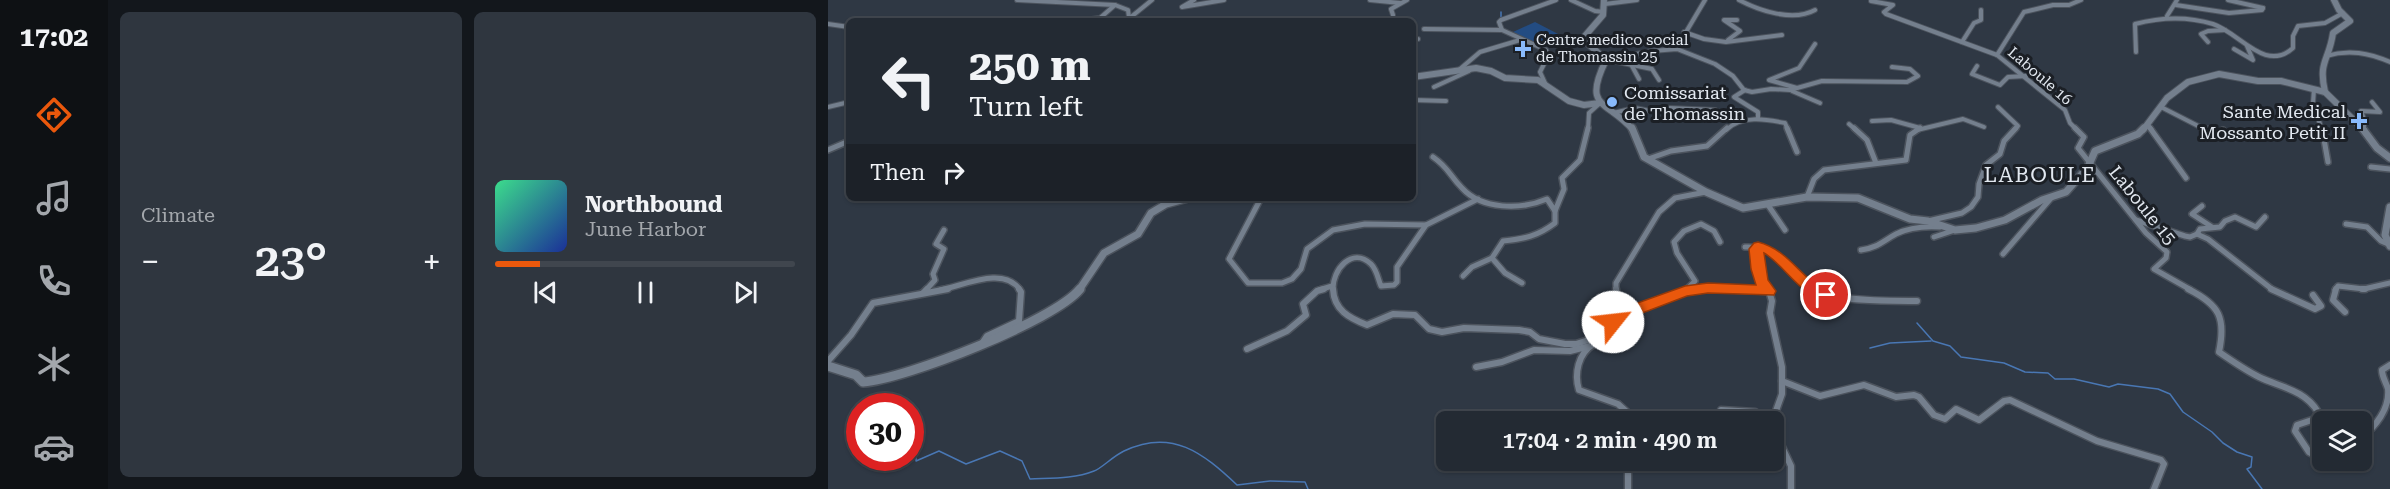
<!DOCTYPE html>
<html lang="en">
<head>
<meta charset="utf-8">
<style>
	:root { --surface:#232a33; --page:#2f363f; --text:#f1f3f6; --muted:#a3a7ac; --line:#40464e; --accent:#ea580c }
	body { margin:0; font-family:"Roboto Serif",serif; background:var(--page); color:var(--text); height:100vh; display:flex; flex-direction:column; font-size:22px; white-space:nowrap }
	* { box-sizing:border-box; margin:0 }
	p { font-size:20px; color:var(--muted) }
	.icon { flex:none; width:33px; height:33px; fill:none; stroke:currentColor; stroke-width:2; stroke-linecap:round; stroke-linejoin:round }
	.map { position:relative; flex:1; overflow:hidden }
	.drawer { display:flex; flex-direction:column; gap:12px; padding:12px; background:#13171c; width:720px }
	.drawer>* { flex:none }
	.top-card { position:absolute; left:18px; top:18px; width:570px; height:183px; border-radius:9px; box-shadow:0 2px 4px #0004,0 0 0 2px var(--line); background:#232a33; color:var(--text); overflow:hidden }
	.controls { position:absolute; left:1484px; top:411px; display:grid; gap:12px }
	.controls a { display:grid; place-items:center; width:60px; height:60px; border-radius:9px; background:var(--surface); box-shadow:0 2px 4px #0004,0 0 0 2px var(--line); font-size:30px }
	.speed { position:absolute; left:18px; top:393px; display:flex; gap:12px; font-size:30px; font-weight:700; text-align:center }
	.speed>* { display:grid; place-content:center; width:78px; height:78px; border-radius:50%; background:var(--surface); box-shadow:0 2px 4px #0004,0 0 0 2px var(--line); line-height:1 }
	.speed .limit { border:9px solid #d22; background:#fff; color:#111 }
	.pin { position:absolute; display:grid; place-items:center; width:51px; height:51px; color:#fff; margin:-26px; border:3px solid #fff; border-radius:50%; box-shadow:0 2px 6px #0007 }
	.me { position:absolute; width:66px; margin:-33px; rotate:61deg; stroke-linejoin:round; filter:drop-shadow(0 0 4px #0008) }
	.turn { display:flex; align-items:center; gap:21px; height:126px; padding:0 24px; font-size:27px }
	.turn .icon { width:78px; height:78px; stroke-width:2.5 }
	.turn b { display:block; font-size:42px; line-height:51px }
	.then { display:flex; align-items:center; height:57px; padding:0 24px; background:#0003; gap:12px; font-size:22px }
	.big { font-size:45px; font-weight:600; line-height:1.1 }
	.drawer .card { flex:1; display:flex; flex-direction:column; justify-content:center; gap:9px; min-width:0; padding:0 21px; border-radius:9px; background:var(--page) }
	.song { display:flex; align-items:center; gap:18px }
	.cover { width:72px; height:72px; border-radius:9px; background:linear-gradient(135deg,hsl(150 70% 55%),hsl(230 70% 35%)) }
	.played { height:6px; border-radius:3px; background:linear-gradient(90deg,var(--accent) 15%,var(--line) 15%) }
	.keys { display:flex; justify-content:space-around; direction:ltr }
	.heat { display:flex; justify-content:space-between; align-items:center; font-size:33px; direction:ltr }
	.drawer .tiles { flex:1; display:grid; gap:12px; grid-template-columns:repeat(2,1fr) }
	.trip { position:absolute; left:608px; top:411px; width:348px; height:60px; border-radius:9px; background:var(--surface); box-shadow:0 2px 4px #0004,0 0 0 2px var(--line); font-weight:600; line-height:60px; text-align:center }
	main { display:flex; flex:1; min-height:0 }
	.menu { display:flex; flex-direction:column; width:108px; justify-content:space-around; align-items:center; background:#0e1114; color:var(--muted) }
	.menu .icon { width:42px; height:42px }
	.menu .on { color:var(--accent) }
	.menu b { font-size:27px; color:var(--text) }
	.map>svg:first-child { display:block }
	.green { fill:#234c82 }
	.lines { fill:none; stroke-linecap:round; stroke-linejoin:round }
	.stream { stroke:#4977b4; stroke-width:1.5 }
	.street-far2-casing { stroke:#4c535d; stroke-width:6 }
	.street-far1-casing { stroke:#4c535d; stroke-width:8 }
	.street-casing { stroke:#4c535d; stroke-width:9 }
	.secondary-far2-casing { stroke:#4c535d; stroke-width:8 }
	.secondary-far1-casing { stroke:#4c535d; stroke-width:10 }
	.secondary-casing { stroke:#4c535d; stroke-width:12 }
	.street-far2 { stroke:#747f8d; stroke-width:4 }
	.street-far1 { stroke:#747f8d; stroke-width:5 }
	.street { stroke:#747f8d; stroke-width:6 }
	.secondary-far2 { stroke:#747f8d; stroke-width:6 }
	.secondary-far1 { stroke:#747f8d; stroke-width:7 }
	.secondary { stroke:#747f8d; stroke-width:9 }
	.route { fill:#ea580c; stroke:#983908; stroke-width:1.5 }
	.poi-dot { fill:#89bafc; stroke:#1b1f25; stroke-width:2 }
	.labels { text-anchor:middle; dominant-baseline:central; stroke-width:6; stroke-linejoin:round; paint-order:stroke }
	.far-poi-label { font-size:15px; fill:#e2e8f0; stroke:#1b1f25; text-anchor:start }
	.far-street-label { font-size:15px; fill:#e2e8f0; stroke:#1b1f25 }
	.poi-label { font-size:18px; fill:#e2e8f0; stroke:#1b1f25; text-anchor:start }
	.street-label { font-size:18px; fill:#e2e8f0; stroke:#1b1f25 }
	.quarter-label { font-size:21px; letter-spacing:1.5px; fill:#e2e8f0; stroke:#1b1f25 }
</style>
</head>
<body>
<main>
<nav class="menu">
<b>17:02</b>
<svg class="icon on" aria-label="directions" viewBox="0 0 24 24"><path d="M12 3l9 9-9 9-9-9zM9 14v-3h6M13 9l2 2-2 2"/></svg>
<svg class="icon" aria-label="music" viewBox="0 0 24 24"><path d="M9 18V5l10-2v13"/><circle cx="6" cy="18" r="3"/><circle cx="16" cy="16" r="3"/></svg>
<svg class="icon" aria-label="phone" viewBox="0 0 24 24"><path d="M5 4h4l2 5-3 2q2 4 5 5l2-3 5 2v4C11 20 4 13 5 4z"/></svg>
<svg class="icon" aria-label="climate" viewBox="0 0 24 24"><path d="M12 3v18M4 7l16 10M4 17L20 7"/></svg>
<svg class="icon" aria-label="car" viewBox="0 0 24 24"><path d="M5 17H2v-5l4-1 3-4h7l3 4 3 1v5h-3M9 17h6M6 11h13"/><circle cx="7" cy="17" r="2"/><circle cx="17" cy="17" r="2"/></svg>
</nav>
<section class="drawer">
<div class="tiles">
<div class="card"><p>Climate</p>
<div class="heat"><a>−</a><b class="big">23°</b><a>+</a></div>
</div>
<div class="card">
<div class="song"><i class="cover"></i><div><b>Northbound</b><p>June Harbor</p></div></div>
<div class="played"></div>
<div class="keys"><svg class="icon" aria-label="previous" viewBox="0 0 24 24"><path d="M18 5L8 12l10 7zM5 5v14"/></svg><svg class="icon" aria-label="pause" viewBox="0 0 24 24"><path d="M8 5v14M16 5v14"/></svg><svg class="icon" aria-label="next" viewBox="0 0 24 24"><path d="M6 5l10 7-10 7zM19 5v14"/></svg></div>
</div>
</div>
</section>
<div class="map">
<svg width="1562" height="489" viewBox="0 0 1562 489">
	<rect width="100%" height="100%" fill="#2f3844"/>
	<path class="green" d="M707,22L732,35L710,45L685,32Z"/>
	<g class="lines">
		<g class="stream">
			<path d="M673,12V18"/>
			<path d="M1089,323L1105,341L1122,346L1133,357L1176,363L1197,372L1220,373L1227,379H1246L1281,387L1290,384L1330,389L1342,394L1355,412L1384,432L1395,443L1409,452L1424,457L1423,467L1419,469L1434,489"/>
			<path d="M1042,348L1062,343L1103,341"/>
			<path d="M27,436H32"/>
			<path d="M82,443L88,448V461L111,451L138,464L172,451L194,461L202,479C223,478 246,479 266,471C273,469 285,456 296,451C344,428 375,453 409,485L442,481L477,482L480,489"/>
		</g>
		<defs>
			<g id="street-far2">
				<path d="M189,0L287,5"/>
				<path d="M366,0L354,7L396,0"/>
				<path d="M542,0L572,3"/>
				<path d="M743,0L767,11L776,12"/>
				<path d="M911,0C932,11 965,22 987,10"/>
				<path d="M1400,0L1435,8"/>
				<path d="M1043,1L1065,5L1056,12L1058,14L1169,55L1237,110L1242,123L1249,130"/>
				<path d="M777,4L809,0"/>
				<path d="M1348,5L1401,13L1434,10L1435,8"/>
				<path d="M565,15L563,9L579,0"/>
				<path d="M1339,16L1349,0"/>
				<path d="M247,21L272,18L287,5L300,10L301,17"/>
				<path d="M298,21L324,0"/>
				<path d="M0,24L21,27"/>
				<path d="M596,29L674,30L718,50L720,56L712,72L717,83"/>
				<path d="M674,30L671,22L673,20L728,0"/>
				<path d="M856,32L876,39L898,42L954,35"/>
				<path d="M585,39H590"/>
				<path d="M900,40L912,31L896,20H909"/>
				<path d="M1134,42L1146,23L1153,20V10"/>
				<path d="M1380,42L1373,34L1380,31L1397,30"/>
				<path d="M848,49L877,0"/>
				<path d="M1406,49L1425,60L1419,46"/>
				<path d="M1308,52L1307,24C1333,17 1359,16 1385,24C1412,33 1437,73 1465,48V36L1470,26L1497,23L1515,13"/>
				<path d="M1169,55L1196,12L1225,5H1241L1253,0"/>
				<path d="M1498,56C1521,49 1541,53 1562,62"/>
				<path d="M778,60L824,51L849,49L887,64L905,76L916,90L924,92L943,89L962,90L994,81L1079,82L1090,76L1082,69L1064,67"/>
				<path d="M780,60L824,69L831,80"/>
				<path d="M804,66L811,79"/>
				<path d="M1149,66L1144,74L1172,85L1180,77L1198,76"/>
				<path d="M632,69L652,52L692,40"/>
				<path d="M606,87L641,71"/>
				<path d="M969,88L941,80L971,68L987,44"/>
				<path d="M1486,89L1485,103L1494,130"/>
				<path d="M917,90L906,97L930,112V118"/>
				<path d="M964,91L992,103"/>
				<path d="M585,100L618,101"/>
				<path d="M0,107L21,102"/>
				<path d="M1170,107L1190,126L1186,130"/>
				<path d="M1333,107L1378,130"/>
				<path d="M785,113L807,108L822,111L841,108L887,110"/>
				<path d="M1044,121L1063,120L1092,128"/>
				<path d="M1021,124L1028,130"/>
				<path d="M1320,125L1324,130"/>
				<path d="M1535,129L1537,122L1533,111L1552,112L1544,102"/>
				<path d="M760,130L761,113L772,103"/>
				<path d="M898,130C914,115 937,119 957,123L960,130"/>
				<path d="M1089,130L1135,119L1156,127"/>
			</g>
			<g id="street-far1">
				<path d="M959,128L969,152"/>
				<path d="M1026,128L1039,140L1048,163"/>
				<path d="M1247,128L1256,137L1250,148L1318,233L1339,252L1338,258L1326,269L1363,290"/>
				<path d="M1322,128L1358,178"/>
				<path d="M1374,128L1396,133L1395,130"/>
				<path d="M1494,128L1500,162"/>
				<path d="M0,150L21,141"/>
				<path d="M605,157C621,168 621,175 634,188C654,210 693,210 719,199L727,211L736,189L734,178L752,160L760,128"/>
				<path d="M820,159L843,151L879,146L899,128"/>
				<path d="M1543,167L1562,169"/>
				<path d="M979,197L986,179L996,170L1078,160L1082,135L1092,128"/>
				<path d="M433,198L401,259L420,283H454L464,279L473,269L479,249L505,230L537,224L598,225"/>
				<path d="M940,205L957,230"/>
				<path d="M1374,206L1364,214L1384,227"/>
				<path d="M1308,220L1357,236L1362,237L1369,234L1380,239L1445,290"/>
				<path d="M1100,221L1134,213L1143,207L1150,197L1151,184L1158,165L1172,154L1176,141L1188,128"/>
				<path d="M1518,224L1539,227L1553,241L1560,244"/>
				<path d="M1369,234L1372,229L1392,227L1397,221L1407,217L1428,227L1437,217"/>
				<path d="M1106,237L1127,230"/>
				<path d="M930,246L928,249L933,276L940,290"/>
				<path d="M917,247C947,245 966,271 987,290"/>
				<path d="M1033,250C1049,248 1055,241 1068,234C1082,227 1097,226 1112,227"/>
				<path d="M1175,254L1224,197"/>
				<path d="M635,276L644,267L664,258"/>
				<path d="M694,283L677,273L664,258L675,241C696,239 710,236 727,223V211"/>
				<path d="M98,290L107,280L105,274L116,249L108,244L116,230"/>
				<path d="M112,290C135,286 176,265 192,290"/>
				<path d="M491,290L504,286"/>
				<path d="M505,290C504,270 524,246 543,264C549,270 550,279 553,286L566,285L569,282V267L598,225L650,199"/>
				<path d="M788,290V283L831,212L847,198L878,192"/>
				<path d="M858,290L867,281L849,253L846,242L856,231L873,224L886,231L892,242"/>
				<path d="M863,290L880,288L926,290"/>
				<path d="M1507,290L1510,286L1536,289L1562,283"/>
			</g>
			<g id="street">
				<path d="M505,289C506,310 521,318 539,325L565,314L587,315L601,329L614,332L636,328L691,330L702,332L711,339L737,344H748L779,334L794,322"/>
				<path d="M788,289L794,326C785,337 778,338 766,344C750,353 746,374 751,390L790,404L800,413L801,422"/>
				<path d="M895,289L941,291L944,301L942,313L954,367V394L944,422"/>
				<path d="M939,289L941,291"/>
				<path d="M986,289C1003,302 1066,301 1089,301"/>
				<path d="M1360,289C1392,305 1398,318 1391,352C1404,361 1417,370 1431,377C1452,387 1477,390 1490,412L1487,419L1469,425L1467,431L1481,452L1494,459"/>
				<path d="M1443,289L1487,309L1493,306L1485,295"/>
				<path d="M1508,289L1505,300L1517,312"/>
				<path d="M1534,289H1537"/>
				<path d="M95,293L99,289"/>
				<path d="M793,315L857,291L874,289"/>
				<path d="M785,322H794"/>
				<path d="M155,342L159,336L191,321L193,292L191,289"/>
				<path d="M419,349L459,331L478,315L475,304L489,291L496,289"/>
				<path d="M0,361L23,335L45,303L120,289"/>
				<path d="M648,367L674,362L706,350L742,351L762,346"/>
				<path d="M954,381L992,396L1036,385L1068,397L1086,395L1091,397L1106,415L1117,419L1128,409L1151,420L1176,401L1182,400L1269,441L1333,460L1336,464L1326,489"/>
				<path d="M893,410L927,412L941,422"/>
				<path d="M945,428L963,466V489"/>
				<path d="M1533,438C1547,427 1562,409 1560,389C1558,382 1554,377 1554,370L1562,365"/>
				<path d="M800,460V489"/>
			</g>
			<g id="secondary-far2">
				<path d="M776,0L775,15L756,37V40L778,60C754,109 779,100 805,130"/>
				<path d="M585,77L648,68L663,71L677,78L710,80L741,101L756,105L772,103"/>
				<path d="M1497,92C1490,61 1501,61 1505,33L1522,21L1511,10L1506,0"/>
				<path d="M1315,130L1339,98L1360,82L1391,74L1430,81H1453L1497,92L1536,130"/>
			</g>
			<g id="secondary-far1">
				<path d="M804,128L816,157L878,192L915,208L979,197L1030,198L1082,219L1100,221L1127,230L1148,228L1177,220L1214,200L1238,192L1260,167L1267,151L1310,134L1316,128"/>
				<path d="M1534,128L1549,148L1562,158"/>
				<path d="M1562,207L1557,235L1562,246"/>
				<path d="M251,290L276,253L310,234L323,213L338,204L360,198"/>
			</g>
			<path id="secondary" d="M0,366L28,375L35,382C77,379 226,321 252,289"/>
		</defs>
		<use href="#street-far2" class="street-far2-casing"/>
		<use href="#street-far1" class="street-far1-casing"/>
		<use href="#street" class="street-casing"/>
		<use href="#secondary-far2" class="secondary-far2-casing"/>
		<use href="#secondary-far1" class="secondary-far1-casing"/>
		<use href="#secondary" class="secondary-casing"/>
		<use href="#street-far2" class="street-far2"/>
		<use href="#street-far1" class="street-far1"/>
		<use href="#street" class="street"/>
		<use href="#secondary-far2" class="secondary-far2"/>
		<use href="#secondary-far1" class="secondary-far1"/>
		<use href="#secondary" class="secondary"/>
	</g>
	<path class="route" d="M930,242C960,250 970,274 993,288C999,291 1002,290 1006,295L1003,299C980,306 955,263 936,253L940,280L948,291L946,295L880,293L859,296L801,318L799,326L785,328L779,326L777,322L779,319L785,317L787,311L857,286L880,283L928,285L923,269L921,249L926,243Z"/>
	<g class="poi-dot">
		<path d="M692 40h6v6h6v6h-6v6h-6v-6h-6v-6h6z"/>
		<circle cx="784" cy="102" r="6"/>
		<path d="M1528 112h6v6h6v6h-6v6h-6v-6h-6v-6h6z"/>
	</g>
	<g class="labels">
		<g class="far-poi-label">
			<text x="708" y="40">Centre medico social<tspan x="708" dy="17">de Thomassin 25</tspan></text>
		</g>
		<g class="far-street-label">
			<text transform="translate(1212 76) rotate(41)">Laboule 16</text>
		</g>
		<g class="poi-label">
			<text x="796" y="92">Comissariat<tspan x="796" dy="21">de Thomassin</tspan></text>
			<text x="1518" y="111" text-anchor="end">Sante Medical<tspan x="1518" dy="21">Mossanto Petit II</tspan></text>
		</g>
		<g class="street-label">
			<text transform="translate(1315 205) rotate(51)">Laboule 15</text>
		</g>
		<g class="quarter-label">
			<text x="1212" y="175">LABOULE</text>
		</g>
	</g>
</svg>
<div class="controls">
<a><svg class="icon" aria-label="layers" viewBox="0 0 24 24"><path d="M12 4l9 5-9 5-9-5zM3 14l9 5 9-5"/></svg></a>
</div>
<div class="speed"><div class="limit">30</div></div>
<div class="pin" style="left:998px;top:295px;background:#d93025"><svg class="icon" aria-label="arrive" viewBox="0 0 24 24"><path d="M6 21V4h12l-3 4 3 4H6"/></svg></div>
<svg class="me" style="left:785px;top:322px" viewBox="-20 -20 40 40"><circle r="19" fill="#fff"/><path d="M0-13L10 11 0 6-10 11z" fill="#ea580c"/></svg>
<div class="trip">17:04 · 2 min · 490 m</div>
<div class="top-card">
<div class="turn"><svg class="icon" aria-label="left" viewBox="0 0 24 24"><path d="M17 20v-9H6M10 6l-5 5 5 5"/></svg><div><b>250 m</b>Turn left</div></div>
<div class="then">Then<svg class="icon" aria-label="right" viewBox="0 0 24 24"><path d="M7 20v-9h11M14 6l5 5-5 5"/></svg></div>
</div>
</div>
</main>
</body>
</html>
